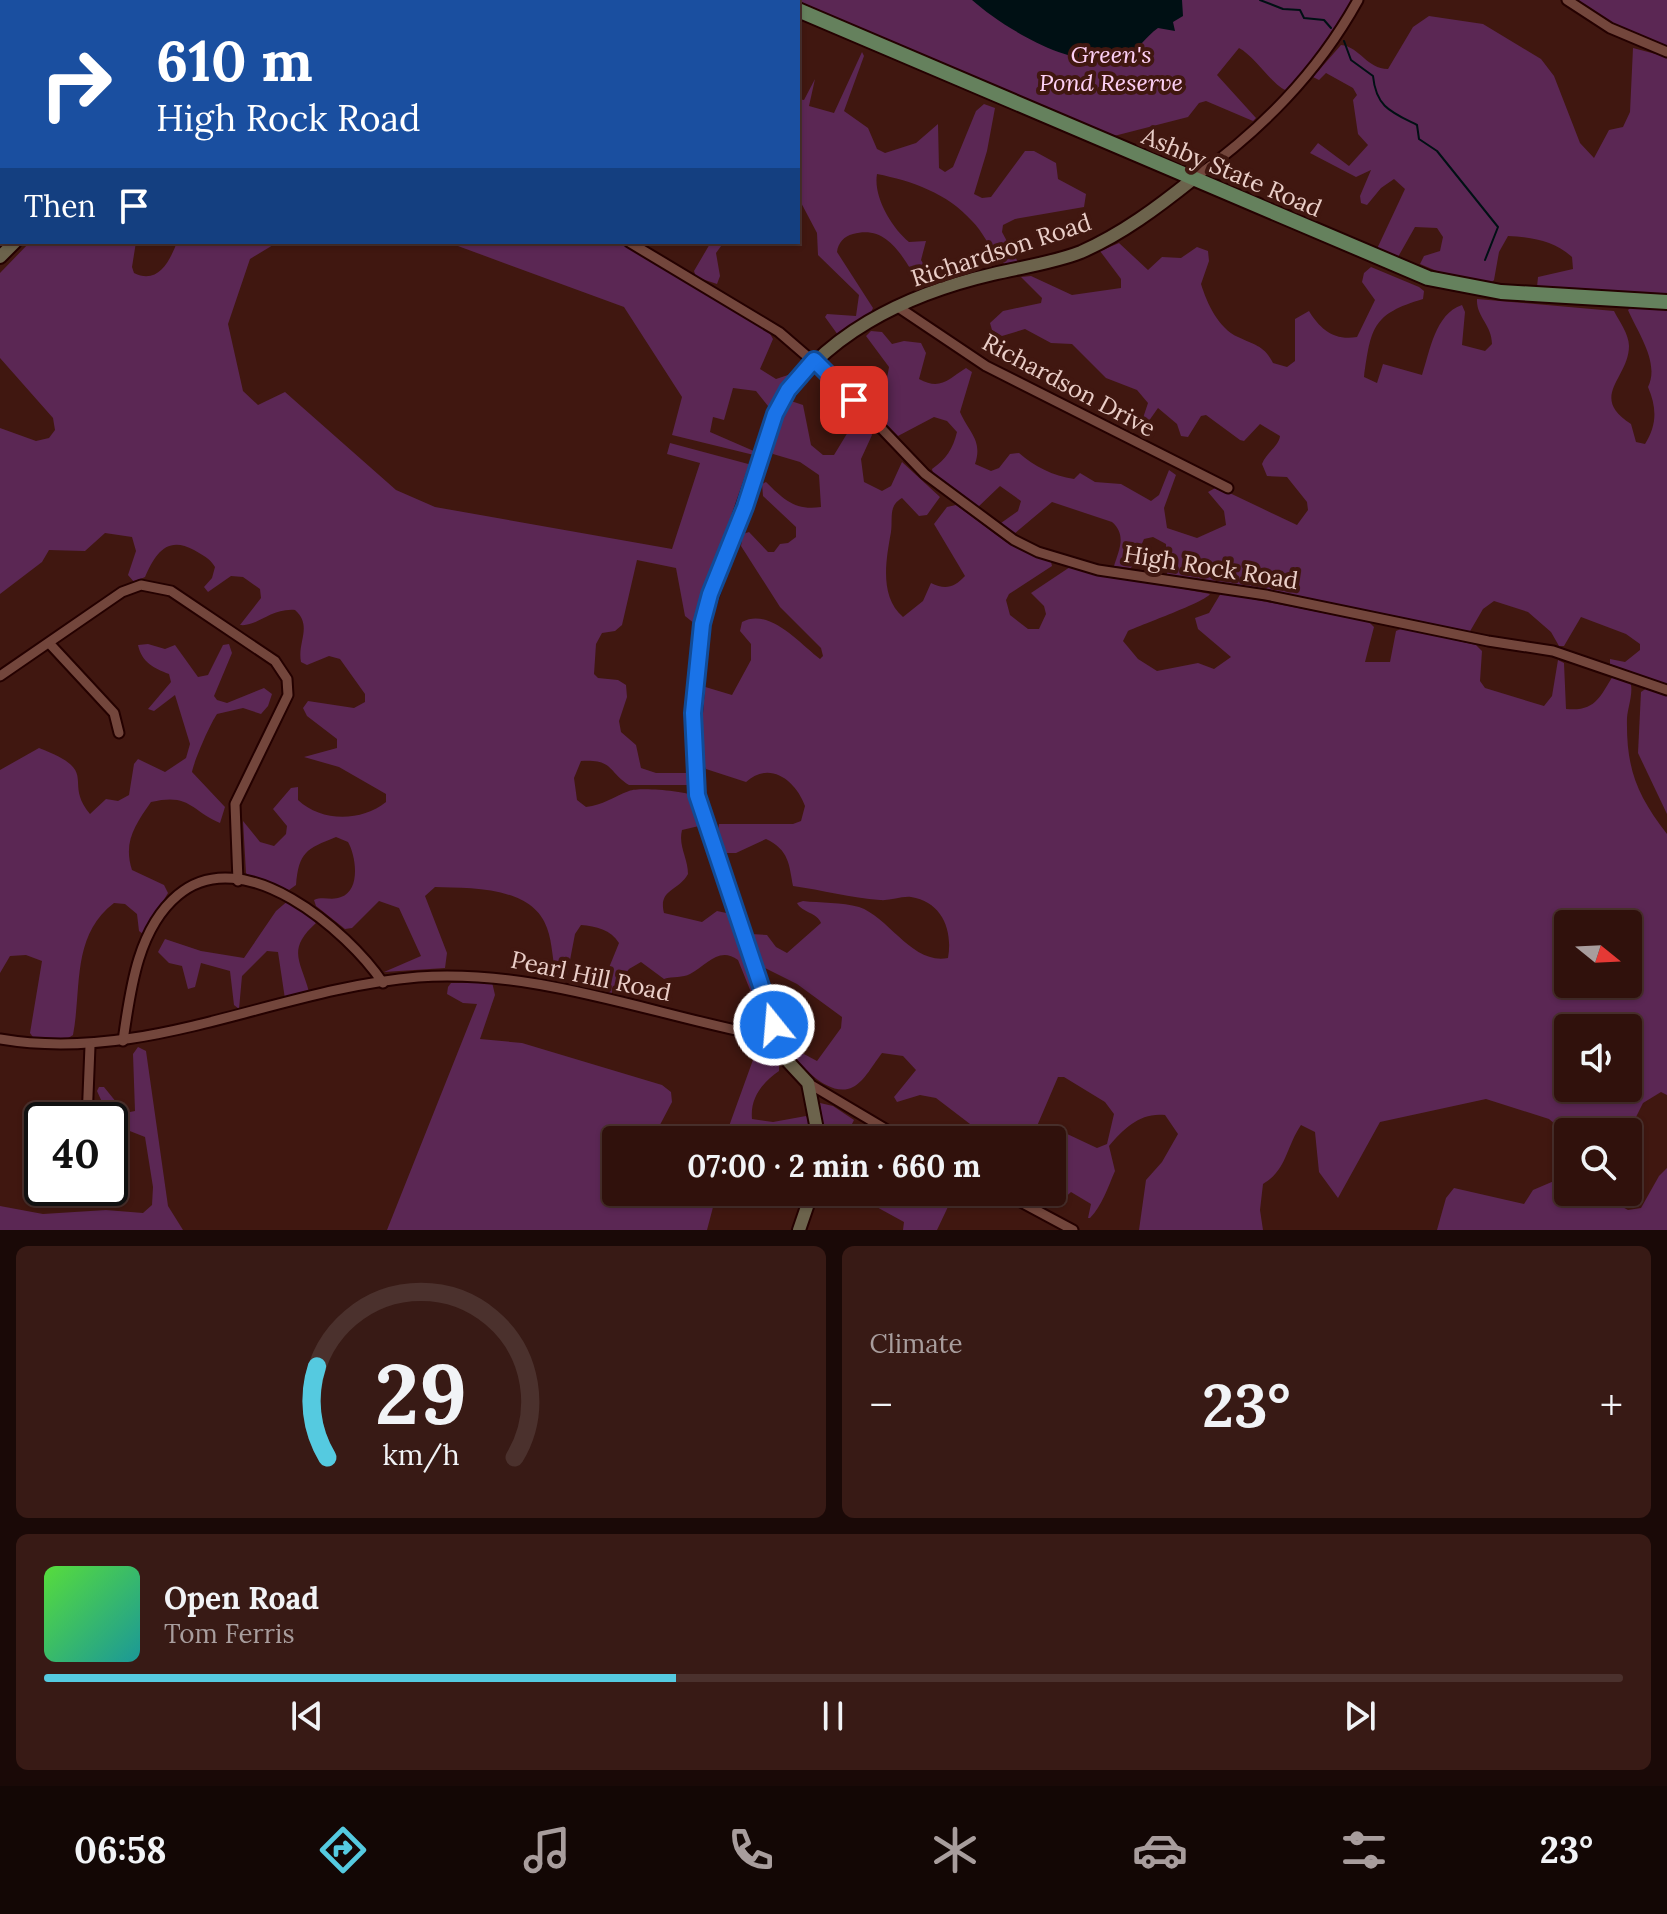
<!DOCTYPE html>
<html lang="en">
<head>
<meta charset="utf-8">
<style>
	:root { --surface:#30110c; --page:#381a15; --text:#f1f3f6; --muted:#a89d9d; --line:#4b312d; --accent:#55cae0 }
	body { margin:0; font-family:Lora,serif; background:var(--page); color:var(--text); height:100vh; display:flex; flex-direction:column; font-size:30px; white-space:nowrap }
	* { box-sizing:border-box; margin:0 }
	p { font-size:26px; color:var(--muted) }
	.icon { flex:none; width:44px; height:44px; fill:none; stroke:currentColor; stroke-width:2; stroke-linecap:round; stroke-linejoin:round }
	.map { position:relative; height:1230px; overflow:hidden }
	.sheet { display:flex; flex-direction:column; gap:16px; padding:16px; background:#1a0907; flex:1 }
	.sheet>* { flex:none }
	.banner { position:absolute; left:0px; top:0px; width:800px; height:244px; box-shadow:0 2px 6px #0004,0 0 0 2px var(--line); background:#1a4fa0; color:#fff; overflow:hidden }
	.needle { width:52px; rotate:108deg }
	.fabs { position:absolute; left:1554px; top:910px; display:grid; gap:16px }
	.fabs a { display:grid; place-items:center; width:88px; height:88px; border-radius:8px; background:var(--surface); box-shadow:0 2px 6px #0004,0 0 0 2px var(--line); font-size:40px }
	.speed { position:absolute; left:24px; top:1102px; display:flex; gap:16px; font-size:40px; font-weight:700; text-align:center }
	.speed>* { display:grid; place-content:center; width:104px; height:104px; border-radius:50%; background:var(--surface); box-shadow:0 2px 6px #0004,0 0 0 2px var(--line); line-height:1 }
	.speed .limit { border:4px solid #111; border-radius:12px; background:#fff; color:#111 }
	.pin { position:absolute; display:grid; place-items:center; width:68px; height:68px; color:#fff; margin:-34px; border-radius:16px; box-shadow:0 4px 12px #0006 }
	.me { position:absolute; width:88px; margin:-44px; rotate:343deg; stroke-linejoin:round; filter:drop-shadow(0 0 6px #0008) }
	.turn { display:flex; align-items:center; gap:28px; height:168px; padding:0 24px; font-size:36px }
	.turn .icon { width:104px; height:104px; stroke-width:2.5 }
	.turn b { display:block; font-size:56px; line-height:68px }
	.then { display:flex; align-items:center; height:76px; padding:0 24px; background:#0003; gap:16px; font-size:30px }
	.big { font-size:60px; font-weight:700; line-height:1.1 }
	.sheet .card { flex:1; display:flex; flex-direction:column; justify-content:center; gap:12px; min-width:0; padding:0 28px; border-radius:12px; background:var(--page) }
	.sheet .dial { align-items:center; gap:0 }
	.dial svg { height:208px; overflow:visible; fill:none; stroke:var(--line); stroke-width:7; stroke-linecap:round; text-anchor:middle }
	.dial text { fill:var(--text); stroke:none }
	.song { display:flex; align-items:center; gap:24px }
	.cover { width:96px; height:96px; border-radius:12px; background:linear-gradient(135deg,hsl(110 70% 55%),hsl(180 70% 35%)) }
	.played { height:8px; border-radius:4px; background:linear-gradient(90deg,var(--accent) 40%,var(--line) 40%) }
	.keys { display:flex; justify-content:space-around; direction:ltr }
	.heat { display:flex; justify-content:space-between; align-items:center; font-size:44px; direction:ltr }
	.sheet .tiles { flex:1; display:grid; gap:16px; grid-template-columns:1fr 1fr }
	.card:last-child { grid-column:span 2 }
	.trip { position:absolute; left:602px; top:1126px; width:464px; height:80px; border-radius:8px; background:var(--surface); box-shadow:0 2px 6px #0004,0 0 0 2px var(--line); font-weight:700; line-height:80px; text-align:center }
	.menu { display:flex; height:128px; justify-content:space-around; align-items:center; background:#130705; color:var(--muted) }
	.menu .icon { width:56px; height:56px }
	.menu .on { color:var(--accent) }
	.menu b { font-size:36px; color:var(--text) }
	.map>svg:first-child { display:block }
	.green { fill:#5b2754; fill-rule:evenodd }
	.water { fill:#001014 }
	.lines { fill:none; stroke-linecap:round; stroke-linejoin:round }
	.stream { stroke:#001014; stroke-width:2 }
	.street-casing { stroke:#240100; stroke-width:13 }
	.secondary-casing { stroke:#240100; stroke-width:16 }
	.primary-casing { stroke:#240100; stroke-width:18 }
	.street { stroke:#73463c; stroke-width:9 }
	.secondary { stroke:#6c634c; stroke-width:12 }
	.primary { stroke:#65815d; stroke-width:14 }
	.route-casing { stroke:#114b97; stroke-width:20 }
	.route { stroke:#1a73e8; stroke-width:14 }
	.labels { text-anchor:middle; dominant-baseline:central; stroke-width:8; stroke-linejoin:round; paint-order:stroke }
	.park-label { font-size:24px; font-style:italic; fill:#fdd0f5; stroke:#401710 }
	.street-label { font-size:24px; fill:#eacec8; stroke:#401710 }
</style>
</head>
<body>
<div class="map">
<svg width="1667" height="1230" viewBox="0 0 1667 1230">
	<rect width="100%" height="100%" fill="#401710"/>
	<g class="green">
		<path d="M790,0H1353L1328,38L1330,41L1288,91C1274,88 1256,57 1239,48L1217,75L1256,118L1253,121L1206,101L1199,103L1188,117L1114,136L1111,141Z"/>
		<path d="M1574,0H1667V47L1623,32Z"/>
		<path d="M1429,16L1483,24L1541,59L1554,76L1580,143L1594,158L1609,130L1623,127L1630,112L1633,48L1667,57V296L1537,287L1538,277L1573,269L1572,257C1555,241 1531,237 1508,236L1499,252L1494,280L1490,284L1458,280L1420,264L1424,256L1440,251L1443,237L1437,228L1415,227L1398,257L1389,262L1375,253L1405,189L1394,179L1381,188L1367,205L1361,203L1360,196L1371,170L1356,177L1310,153L1318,143L1349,166L1368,145L1358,134L1353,100L1357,95L1353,88L1326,73L1319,80L1313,77L1341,45C1360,47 1367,69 1388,69L1413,27Z"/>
		<path d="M862,52L864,56L844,111L868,128L877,149L885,153L916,143L938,124L939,168L945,172L953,167L976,111L984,104L995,108L987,151L974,194L982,198L991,197L1025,151H1034L1056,163L1058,179L1086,194L1084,207L1015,219L1003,225L1002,232L1018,262L1007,266C991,254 986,235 972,221C947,193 912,181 877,174C873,197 892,228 909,242L926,241L921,260L933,281L930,289L924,290C906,266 892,223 853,234C844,236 838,243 837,252L873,308L868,318L838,335L825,317L827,314L856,316L859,295L818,255L817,233L798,197V99L804,100L815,79L809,106L834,113Z"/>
		<path d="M30,242H136L132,267L134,273C158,285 170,261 177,242H278L250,259L228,324L243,391L258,405L285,392L396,490L435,507L672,549L700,463L667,454L670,443L752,465L695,624L685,616L676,568L637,560L622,625L615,631L602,633L596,644L594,674L598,678L618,680L626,685L627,697L619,721L621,732L636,745L641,768L656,773H688L691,785H629C608,772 614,759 581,761L574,778L577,800L586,807C603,805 613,797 629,791C640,787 684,791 694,796L699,826L682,830C678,846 688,858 688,874C678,892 658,889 664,913L702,922L717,911L731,914L769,1015L767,1029L763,1031L759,1026L761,1017L738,960C719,946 707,965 690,974C683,978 673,976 664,979L641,962L629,969L610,995L604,990V980L619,943C611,930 596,926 581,925L575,934L566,981L562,982L557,978C552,962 553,944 547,928C533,886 470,888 435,887L425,896L447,953L445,968L384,972L421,956L399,908L379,901L352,928L345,929L316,906L314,900C323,896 332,901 341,897C361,890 356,856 348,842L336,837C306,849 299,852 296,885L289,890L249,878L246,873L243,821L260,842L274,846L286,834L287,826L273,809L291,788L298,787V800C321,822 361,822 386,802V794L339,767L304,757L337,748V739L307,716L303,708L308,701L354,708L365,702V694L340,659L329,656L307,665L301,662C297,642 313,626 295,610C270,608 258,627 240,625L261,598L260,589L243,577L231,576L208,592L204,587L212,578L215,567C210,558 202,555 194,550C167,535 155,554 145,577L134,582L128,575L136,551L132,537L105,533L85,551L49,550L42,562L0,594V428L36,441L49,438L55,430L53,418L0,358V273Z"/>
		<path d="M447,242H621L765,325L773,339L760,369L776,379L791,374V381L773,407L768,406L756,391L733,388L724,420L713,417L710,432L756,452L754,455L672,435L682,397L624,307Z"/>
		<path d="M711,242H724L716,253L720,276L717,284L696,277L694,271Z"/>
		<path d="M1119,243L1148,270L1162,257L1181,258L1197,247L1208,251L1209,261L1201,284C1207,303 1218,328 1238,337C1254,345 1264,345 1273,363L1287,367L1295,361V319L1309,311C1320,329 1334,341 1357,337L1375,300L1362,282L1364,273L1371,267L1419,287L1424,291L1423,299C1372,314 1371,328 1364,377L1377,383L1383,364L1422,375C1430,351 1435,314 1462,305L1465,312L1462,345L1485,351L1492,344C1492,325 1476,317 1477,299L1614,311C1619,321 1629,334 1629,346C1629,378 1588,397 1631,424L1636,442L1645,444C1657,425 1657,408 1648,387C1660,363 1638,333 1628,310L1631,307L1667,309V687L1610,664V659L1625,662L1640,650V644L1626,634L1581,617L1564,646H1559L1551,632L1528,612L1494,601L1483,609L1469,633L1308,599L1167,575L1166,544L1153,537L1144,539L1131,568L1114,566C1119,550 1127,535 1112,522L1052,502L1014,534L1001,523L1018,511L1021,501L1000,486L977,508L933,474L932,469C946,459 953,449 957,432L947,421L934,417L898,436L871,408L887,378L889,367L866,336L871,331L882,332L892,344L904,341L921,343L926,353L919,379C941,391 948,379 966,368L972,372L960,412C969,433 983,440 975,464L991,471L999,468L1010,454L1019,453C1034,466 1053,476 1074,479L1080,473L1095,482L1121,484L1151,501L1159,495L1169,470L1176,475L1164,508L1167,528L1197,538L1226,525L1224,511L1208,492L1217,487L1297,525L1308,510L1307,502L1287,477L1267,476L1262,464C1266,453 1279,446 1280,436L1260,424L1244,441L1240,440L1206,415L1201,416L1188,437L1181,436L1177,424L1158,408L1146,425L1142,421L1148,403L1137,390L1106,378L1072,344L1051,343L1025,329L1002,336L992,330L990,323L1003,311L1041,303L1042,298L1021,277L1031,276L1072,295L1121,288V279L1100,251Z"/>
		<path d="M791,401L803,405L811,445L823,455H834L851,427L860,421L869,427L872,435L861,459L864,482L882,491L891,486L902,462L940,497L927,515L919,516L902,498C888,506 893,518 891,532C886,560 879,596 903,617L923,601L931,583C945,590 954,588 965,576L934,524L947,507L956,505L1006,542L1051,562L1052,566L1009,594L1006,600L1010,615L1028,629H1039L1046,614L1044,606L1031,593L1070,567L1210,594C1205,602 1143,624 1128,631L1123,641L1138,659L1157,671L1198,663L1214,669L1231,657L1198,629L1195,618L1209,613L1221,593L1369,622L1374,627L1365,662H1390L1396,631L1403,628L1476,645L1482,651L1480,681L1485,688L1544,706L1552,696L1558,660L1564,663L1566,709C1596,712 1600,696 1613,676L1630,681C1634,692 1628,706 1627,718C1626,769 1637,795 1667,834V1095L1661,1092L1643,1103L1628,1133L1568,1132V1192H1602V1196L1628,1210L1641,1208L1659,1176L1667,1168V1230H1437L1446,1198L1454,1188L1524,1204L1533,1190L1561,1178L1566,1160L1562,1130L1549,1119L1486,1099L1380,1122L1338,1198L1319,1172L1315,1132L1301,1125C1286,1147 1287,1170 1263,1184L1260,1210L1263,1230H1139L1146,1180L1162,1162L1178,1134L1165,1115C1141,1112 1124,1128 1109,1146L1115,1171C1108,1187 1102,1206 1090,1218H1088L1091,1204L1071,1192L1058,1204L1054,1201C1061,1186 1064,1180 1052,1167V1140H1038L1048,1125L1097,1148L1107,1144L1114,1114L1105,1102L1064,1077H1058L1031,1140H991L936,1098L920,1095L897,1102L894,1097L916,1070L903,1056L882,1053C874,1063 864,1082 853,1087C830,1099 801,1066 789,1051V1046L817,1061L841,1028L842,1017L797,984L759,965L751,934L767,935L776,947L787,953L821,923C817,912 802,913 797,903L803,901C820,903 842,902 859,907C889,917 912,965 948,958C953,930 942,902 911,897C901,896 890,901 880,900C851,898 822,890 793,886C789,864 789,850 766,839L736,853H723L716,843L719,824H793L801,821L805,806C796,781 770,760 746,782L706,769L700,755L702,686L732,695L751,660V644L740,631L742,622C769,607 799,643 820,659L823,656L821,648L780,607L741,546L743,534L749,532L768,552H774L780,544L788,543L796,537V527L763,496L762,484L766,482C784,500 796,511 821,507L819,475L800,462L773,454C769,436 783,417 791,401ZM1568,924H1628V984H1568ZM1568,1028H1628V1088H1568Z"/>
		<path d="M148,644L165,649L175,645L198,677L208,675L223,645L229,644L232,653L214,696L217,700L227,703L264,688L272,694L268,706L261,714L243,708L217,714C210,724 194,761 192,772L225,807L220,823C190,810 190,793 151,802C135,825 123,842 132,870L164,885L168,893L143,934L139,931L137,914L125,904L114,903C71,936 82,988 73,1035L62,1042L35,1040L30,1033L42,961L26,955L10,956L0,973V770L39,748C102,772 62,780 90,814L106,799L118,801L129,795L134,764L138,759L165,772L186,758L190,744L175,695L154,711L148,709L171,682L169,674C154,668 142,663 138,645Z"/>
		<path d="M1647,688L1667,694V814L1638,753L1641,692Z"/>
		<path d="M290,899L316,923C286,950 301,961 309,992L285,999L278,952L267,951L242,976L239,1009L234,1005L230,971L201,963L195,987L188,989L182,966L169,963L158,952L165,939L201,951L244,958L276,911Z"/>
		<path d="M492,982L495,995L480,1039L522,1043L662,1085L671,1092L672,1102L652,1140H616V1192H717L707,1230H387L477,1004L463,1003L447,994L448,987L451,983Z"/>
		<path d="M758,1046L779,1063V1071C762,1083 750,1098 752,1119L773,1122L806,1116L813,1125L810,1135L792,1140L760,1131L750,1140H724Z"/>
		<path d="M138,1047L146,1051L168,1206L183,1230H0V1206L43,1214L106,1210L143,1213L152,1205L153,1187L145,1137L112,1124L97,1091L99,1087H104L125,1113L135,1111L133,1054Z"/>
		<path d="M820,1103L833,1106L854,1120L844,1140H825Z"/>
		<path d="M876,1192H909L926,1204L936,1192H955L937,1230H903L904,1222L873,1205Z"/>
	</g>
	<path class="water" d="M972,0H1182L1183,16L1173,22L1175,31L1158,28C1146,36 1139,50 1125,56C1080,75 1005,29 972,0Z"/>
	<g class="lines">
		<g class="stream">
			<path d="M1260,0L1283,9L1300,10L1304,18L1324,20L1331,28"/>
			<path d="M666,2L668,0"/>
			<path d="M1344,41L1351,60L1373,76C1376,107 1391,112 1417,125L1419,139L1437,151L1498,227L1485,260"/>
			<path d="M0,99H2"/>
		</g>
		<defs>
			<g id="street">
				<path d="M1567,0L1610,28L1667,52"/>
				<path d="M77,2L82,0"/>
				<path d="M410,2V0"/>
				<path d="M0,41L2,40"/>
				<path d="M1193,179C1261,130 1317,74 1358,0"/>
				<path d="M629,242L779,332L837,382L925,474L1014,540L1038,552L1098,570L1266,595L1488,641L1553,651L1667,690"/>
				<path d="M898,307L986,366L1228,488"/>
				<path d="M50,644L114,713L119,733"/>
				<path d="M0,676L122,592L141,585L171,591L275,661L287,679L288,695L235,804L238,881"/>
				<path d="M0,1039C145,1064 276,989 418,977C528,969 634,1008 740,1031L769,1041"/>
				<path d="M123,1041C130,992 137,929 178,895C243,840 348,931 383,983"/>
				<path d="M808,1083L904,1140"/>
				<path d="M87,1120L90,1046"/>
				<path d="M1002,1192L1073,1230"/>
			</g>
			<g id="secondary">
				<path d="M310,2L312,0"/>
				<path d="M0,257L15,242"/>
				<path d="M819,1140L808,1083L769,1041L773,1019L697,795L693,738L702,624L775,414C819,335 907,294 993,274C1022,267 1053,263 1081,252C1122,234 1158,207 1193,179"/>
				<path d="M799,1230L812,1192"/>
			</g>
			<g id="primary">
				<path d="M775,0L780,2"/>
				<path d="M798,10L1428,278L1501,292L1667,302"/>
			</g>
		</defs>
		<use href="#street" class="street-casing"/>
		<use href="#secondary" class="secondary-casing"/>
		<use href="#primary" class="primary-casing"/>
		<use href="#street" class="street"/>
		<use href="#secondary" class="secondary"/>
		<use href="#primary" class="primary"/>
	</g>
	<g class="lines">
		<defs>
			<path id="route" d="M774,1025L697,795L693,713L702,624L710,594L745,507L775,414L788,390L814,360L854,400"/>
		</defs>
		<use href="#route" class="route-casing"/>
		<use href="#route" class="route"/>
	</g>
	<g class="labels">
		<g class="park-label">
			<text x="1111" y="54">Green's<tspan x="1111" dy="28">Pond Reserve</tspan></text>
		</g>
		<g class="street-label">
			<text transform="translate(1232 172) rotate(23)">Ashby State Road</text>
			<text transform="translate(1001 250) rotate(-18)">Richardson Road</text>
			<text transform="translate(1069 385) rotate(28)">Richardson Drive</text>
			<text transform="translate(1211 567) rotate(9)">High Rock Road</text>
			<text transform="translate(591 976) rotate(12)">Pearl Hill Road</text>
		</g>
	</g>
</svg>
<div class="fabs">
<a><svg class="needle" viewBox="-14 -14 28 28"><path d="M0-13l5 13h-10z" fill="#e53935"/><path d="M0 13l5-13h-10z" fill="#a89d9d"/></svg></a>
<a><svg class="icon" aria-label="sound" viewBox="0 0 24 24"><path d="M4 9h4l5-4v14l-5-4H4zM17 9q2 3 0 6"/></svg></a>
<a><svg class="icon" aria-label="search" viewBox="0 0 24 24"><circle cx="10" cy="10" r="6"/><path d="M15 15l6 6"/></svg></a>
</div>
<div class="speed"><div class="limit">40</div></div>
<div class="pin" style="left:854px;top:400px;background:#d93025"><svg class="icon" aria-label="arrive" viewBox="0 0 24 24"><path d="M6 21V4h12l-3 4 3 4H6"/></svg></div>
<svg class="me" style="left:774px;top:1025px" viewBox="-20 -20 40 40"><circle r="17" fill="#1a73e8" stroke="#fff" stroke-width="3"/><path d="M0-11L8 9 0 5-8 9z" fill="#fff"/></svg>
<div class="trip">07:00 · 2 min · 660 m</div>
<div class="banner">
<div class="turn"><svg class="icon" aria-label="right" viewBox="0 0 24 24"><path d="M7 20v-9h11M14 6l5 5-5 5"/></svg><div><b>610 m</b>High Rock Road</div></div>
<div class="then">Then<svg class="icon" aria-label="arrive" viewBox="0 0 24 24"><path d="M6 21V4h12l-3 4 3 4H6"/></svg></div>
</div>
</div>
<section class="sheet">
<div class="tiles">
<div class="card dial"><svg viewBox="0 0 100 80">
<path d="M14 69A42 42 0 1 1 86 69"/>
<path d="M14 69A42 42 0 0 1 10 34" stroke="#55cae0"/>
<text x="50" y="56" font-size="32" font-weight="700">29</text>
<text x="50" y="72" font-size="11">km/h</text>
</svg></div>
<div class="card"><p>Climate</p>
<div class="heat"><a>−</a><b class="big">23°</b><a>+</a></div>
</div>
<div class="card">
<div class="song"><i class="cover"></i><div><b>Open Road</b><p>Tom Ferris</p></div></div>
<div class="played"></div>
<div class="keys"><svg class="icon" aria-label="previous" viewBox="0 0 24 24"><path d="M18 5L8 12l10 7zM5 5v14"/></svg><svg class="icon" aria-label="pause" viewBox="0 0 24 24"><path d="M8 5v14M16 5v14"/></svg><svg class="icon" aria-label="next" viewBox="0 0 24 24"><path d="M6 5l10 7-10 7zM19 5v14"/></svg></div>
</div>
</div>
</section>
<nav class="menu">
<b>06:58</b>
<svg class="icon on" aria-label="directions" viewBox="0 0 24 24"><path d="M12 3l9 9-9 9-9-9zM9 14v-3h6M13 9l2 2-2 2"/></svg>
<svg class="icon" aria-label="music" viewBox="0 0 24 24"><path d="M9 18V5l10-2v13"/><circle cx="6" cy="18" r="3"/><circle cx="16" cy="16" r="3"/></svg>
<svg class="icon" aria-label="phone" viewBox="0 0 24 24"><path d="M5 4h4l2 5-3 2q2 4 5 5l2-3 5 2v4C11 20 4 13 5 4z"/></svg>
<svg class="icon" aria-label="climate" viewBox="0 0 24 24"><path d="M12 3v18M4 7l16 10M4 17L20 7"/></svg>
<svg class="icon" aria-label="car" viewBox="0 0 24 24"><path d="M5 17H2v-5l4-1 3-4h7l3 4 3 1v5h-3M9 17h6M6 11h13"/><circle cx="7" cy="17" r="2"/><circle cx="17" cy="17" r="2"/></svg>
<svg class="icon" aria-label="filters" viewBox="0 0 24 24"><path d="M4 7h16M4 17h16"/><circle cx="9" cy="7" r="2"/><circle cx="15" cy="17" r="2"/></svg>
<b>23°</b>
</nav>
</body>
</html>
